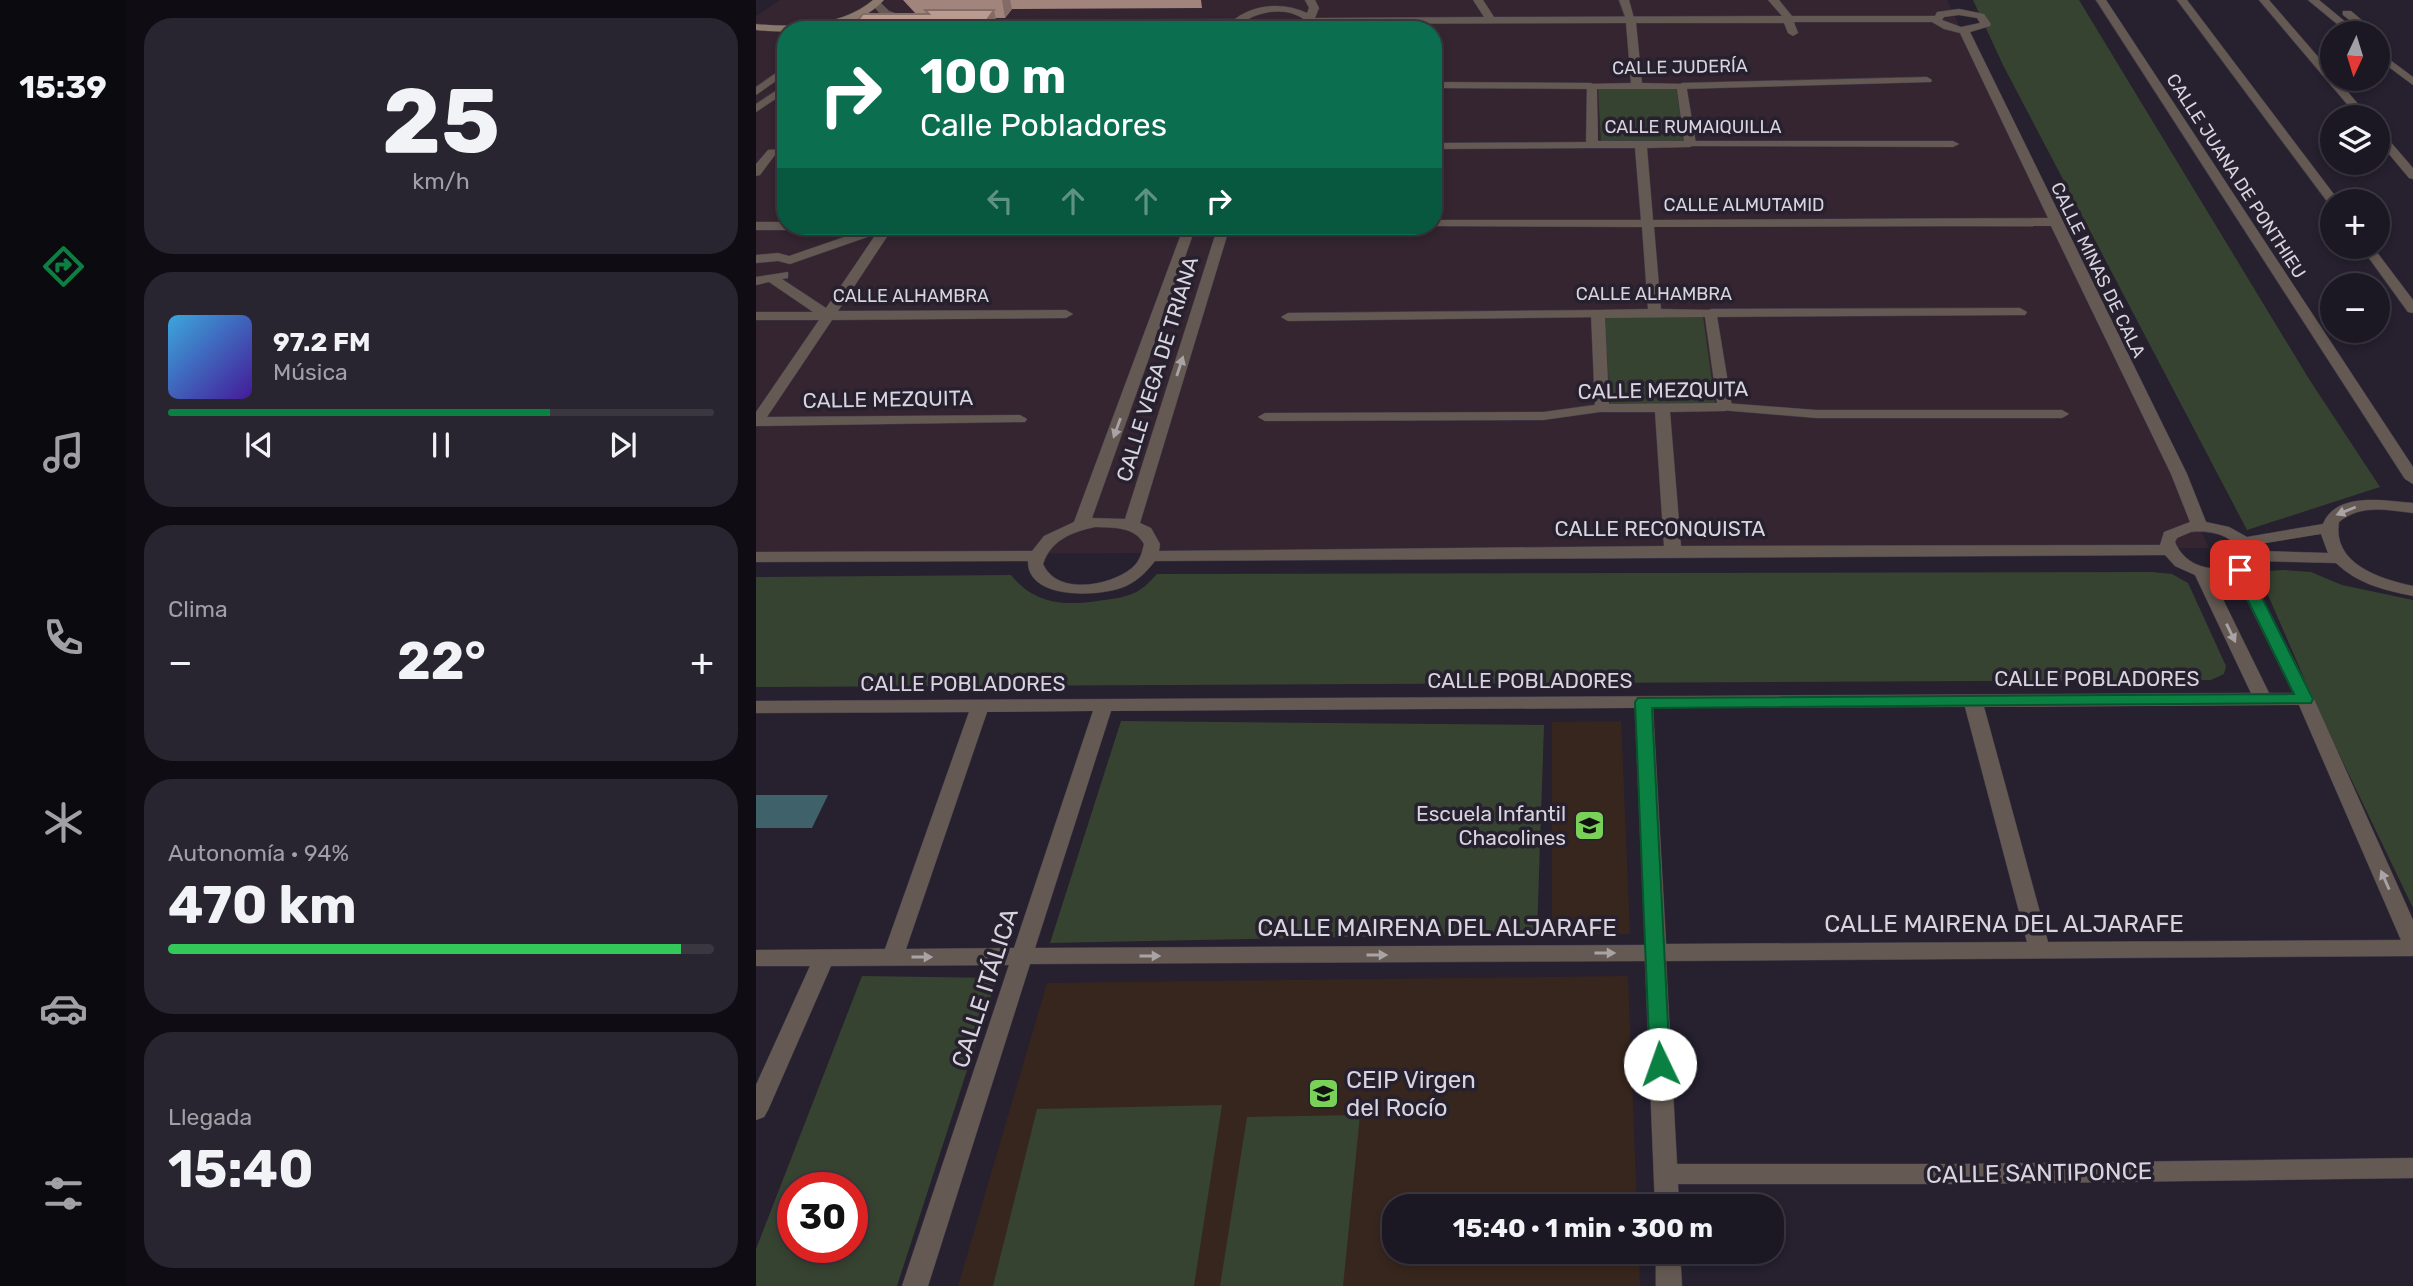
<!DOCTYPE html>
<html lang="es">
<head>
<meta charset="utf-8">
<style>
	:root { --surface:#1c1823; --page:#292530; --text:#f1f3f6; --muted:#a0a0a6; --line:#3a3741; --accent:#0b8043 }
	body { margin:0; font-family:Rubik,sans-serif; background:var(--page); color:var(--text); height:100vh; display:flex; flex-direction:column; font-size:26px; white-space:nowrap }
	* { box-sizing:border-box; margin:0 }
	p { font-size:23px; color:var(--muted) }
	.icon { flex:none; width:38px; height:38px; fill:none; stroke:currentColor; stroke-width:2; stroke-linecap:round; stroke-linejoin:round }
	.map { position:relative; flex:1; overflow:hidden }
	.drawer { display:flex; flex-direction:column; gap:18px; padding:18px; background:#0f0d13; width:630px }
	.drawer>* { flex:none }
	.top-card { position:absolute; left:21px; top:21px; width:665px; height:214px; border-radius:28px; box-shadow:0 4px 10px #0003,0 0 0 2px var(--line); background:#0b6e4f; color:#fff; overflow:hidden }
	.needle { width:46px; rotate:184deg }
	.tools { position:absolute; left:1564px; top:21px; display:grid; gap:14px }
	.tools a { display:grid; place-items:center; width:70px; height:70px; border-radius:50%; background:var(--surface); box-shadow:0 4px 10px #0003,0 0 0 2px var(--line); font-size:35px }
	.speed { position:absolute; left:21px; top:1172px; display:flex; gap:14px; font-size:35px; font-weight:700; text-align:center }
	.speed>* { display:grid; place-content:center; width:91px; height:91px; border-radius:50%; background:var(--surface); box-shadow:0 4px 10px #0003,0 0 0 2px var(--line); line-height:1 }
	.speed .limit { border:10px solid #d22; background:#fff; color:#111 }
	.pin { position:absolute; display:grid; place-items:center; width:60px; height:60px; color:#fff; margin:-30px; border-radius:14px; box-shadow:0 4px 10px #0006 }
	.me { position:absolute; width:77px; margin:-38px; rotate:357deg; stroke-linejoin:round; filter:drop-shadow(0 0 5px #0008) }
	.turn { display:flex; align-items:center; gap:24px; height:147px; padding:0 28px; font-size:32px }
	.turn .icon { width:91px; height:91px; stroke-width:2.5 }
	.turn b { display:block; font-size:49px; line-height:60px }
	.lanes { display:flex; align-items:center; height:66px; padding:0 28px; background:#0003; justify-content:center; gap:35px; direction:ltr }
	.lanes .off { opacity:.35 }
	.big { font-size:52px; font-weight:700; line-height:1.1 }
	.drawer .card { flex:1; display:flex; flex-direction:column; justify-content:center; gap:10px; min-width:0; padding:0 24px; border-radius:28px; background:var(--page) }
	.drawer .dial { align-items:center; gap:0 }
	.dial b { font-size:91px; line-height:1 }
	.song { display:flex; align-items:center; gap:21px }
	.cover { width:84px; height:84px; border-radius:10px; background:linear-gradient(135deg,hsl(200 70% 55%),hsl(260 70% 35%)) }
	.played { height:7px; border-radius:4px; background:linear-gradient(90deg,var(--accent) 70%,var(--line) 70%) }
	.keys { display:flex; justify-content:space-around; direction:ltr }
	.heat { display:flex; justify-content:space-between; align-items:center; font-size:38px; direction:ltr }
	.charge { height:10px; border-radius:5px; background:linear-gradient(90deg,#34c759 94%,var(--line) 0) }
	.trip { position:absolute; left:626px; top:1194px; width:402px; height:70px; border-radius:28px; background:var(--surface); box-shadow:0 4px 10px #0003,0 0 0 2px var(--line); font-weight:700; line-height:70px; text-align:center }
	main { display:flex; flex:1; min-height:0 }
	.menu { display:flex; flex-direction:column; width:126px; justify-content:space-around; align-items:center; background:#0b0a0e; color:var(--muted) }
	.menu .icon { width:49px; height:49px }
	.menu .active { color:var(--accent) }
	.menu b { font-size:32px; color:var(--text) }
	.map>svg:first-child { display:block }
	.commercial { fill:#342530; fill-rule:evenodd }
	.education { fill:#37261d }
	.green { fill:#374331; fill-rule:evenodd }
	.water { fill:#3f626a }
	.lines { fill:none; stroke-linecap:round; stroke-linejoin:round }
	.pedestrian-casing { stroke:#423d4b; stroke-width:1 }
	.minor-casing { stroke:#423d4b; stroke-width:1 }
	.tertiary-casing { stroke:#423d4b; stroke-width:1 }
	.secondary-casing { stroke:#423d4b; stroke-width:1 }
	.pedestrian { fill:#655a53; fill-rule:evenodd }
	.minor { fill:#655a53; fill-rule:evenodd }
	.tertiary { fill:#655a53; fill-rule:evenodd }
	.secondary { fill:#8b796d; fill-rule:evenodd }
	.wall { fill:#a1847c }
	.shaded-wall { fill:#836c65 }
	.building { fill:#bb9a90; stroke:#836c65; stroke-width:2 }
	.oneway { fill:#aaa3a6 }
	.route { fill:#0b8043; stroke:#07532c; stroke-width:2 }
	.labels { text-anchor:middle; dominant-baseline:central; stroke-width:7; stroke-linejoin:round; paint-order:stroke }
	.far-street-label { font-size:18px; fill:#d8d4de; stroke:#26202f }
	.street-label { font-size:21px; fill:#d8d4de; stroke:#26202f }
	.poi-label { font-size:21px; fill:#d8d4de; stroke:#26202f; text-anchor:end }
	.near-street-label { font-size:24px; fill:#d8d4de; stroke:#26202f }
	.near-poi-label { font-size:24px; fill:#d8d4de; stroke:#26202f; text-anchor:start }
</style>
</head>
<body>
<main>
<nav class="menu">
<b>15:39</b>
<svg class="icon active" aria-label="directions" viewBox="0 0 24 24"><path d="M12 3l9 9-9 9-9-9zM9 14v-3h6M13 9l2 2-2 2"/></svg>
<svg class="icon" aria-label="music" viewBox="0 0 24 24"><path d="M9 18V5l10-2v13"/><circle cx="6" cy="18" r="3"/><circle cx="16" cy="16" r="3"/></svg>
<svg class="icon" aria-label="phone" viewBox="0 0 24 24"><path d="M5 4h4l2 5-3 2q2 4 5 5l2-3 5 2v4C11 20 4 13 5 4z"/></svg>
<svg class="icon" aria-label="climate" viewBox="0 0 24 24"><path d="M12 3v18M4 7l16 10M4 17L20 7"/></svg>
<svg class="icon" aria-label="car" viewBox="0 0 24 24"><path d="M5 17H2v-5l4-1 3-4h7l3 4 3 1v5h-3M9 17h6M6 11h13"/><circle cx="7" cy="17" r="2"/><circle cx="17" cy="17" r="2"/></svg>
<svg class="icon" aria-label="filters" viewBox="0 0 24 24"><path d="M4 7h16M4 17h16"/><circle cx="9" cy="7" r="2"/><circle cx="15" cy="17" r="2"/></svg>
</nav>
<section class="drawer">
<div class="card dial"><b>25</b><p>km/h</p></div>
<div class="card">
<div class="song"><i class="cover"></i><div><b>97.2 FM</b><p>Música</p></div></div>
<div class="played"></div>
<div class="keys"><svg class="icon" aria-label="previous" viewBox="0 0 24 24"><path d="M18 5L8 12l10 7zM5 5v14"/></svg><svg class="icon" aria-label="pause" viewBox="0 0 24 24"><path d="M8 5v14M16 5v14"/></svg><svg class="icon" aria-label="next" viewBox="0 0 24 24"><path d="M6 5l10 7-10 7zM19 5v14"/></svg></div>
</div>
<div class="card"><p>Clima</p>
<div class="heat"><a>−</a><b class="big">22°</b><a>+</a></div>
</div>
<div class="card"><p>Autonomía · 94%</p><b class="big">470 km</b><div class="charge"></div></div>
<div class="card"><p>Llegada</p><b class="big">15:40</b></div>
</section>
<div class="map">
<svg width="1657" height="1286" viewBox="0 0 1657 1286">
	<rect width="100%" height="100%" fill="#26202f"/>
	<path class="commercial" d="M24,0H1191L1453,548L0,555V16ZM30,30H677V226H30Z"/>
	<g class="education">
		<path d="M865,721L874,934L796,935V722Z"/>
		<path d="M872,976L881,1206H639V1251H883L884,1286H202L291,983Z"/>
	</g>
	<g class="green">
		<path d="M1217,0H1323L1553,379L1624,487L1491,530L1247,65Z"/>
		<path d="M920,87L928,142H845L842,88Z"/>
		<path d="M947,316L959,403L854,404L849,317Z"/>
		<path d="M1527,570L1555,572L1586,585L1657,600V908L1562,710L1505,579L1512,571Z"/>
		<path d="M1396,572L1416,574L1432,583L1470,666L1468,674L1455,680L0,687V577L255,575C280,606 312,606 348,600C359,599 376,596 385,589C391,585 396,579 401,574Z"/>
		<path d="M365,721L788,725L781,933L294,943Z"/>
		<path d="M106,976L241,978L141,1286H0V1249ZM96,1188V1248H37V1188Z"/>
		<path d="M466,1105L438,1286H237L281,1109Z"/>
		<path d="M604,1115L587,1286H464L491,1117Z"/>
	</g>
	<path class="water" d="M0,795H72L56,828H0Z"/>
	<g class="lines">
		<defs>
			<g id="pedestrian">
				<path d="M863,0H873L879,22H871Z"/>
				<path d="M1171,77L1176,80L1175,82L926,89L921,86L926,83Z"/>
				<path d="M677,82L835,83L840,86L835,89L677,88Z"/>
				<path d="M934,141H1197L1203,144L1197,147L930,146L928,144Z"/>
				<path d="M677,143L836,142L842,145L836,148L677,149Z"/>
				<path d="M30,149V155H19L4,175L0,176V164L12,150Z"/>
				<path d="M0,222H30V226H36L30,230H0Z"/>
				<path d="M120,226H138L82,311L310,310L317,314L310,318L76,320L11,417L264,415L271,419L269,422L0,426V412L63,320H0V312H57L13,282L0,285V277L32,272V278L26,279L70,308L120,234L34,264L22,261L0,263V255L22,253L33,256Z"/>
				<path d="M1264,308L1271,312L1269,315L955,317L948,313L955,309Z"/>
				<path d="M842,310L847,311V317L532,321L525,317L532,313Z"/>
				<path d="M969,403L1060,410H1306L1313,414L1306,418H1060L964,410L962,407Z"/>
				<path d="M846,404L853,408L851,411L787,420L509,421L502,417L509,413L787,412Z"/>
			</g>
			<g id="minor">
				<path d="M549,0H559L563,8L559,18L728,17L717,0H727L738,17L1026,16L1012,0H1023L1036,16H1179L1181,12L1203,9L1228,14L1235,24L1234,26L1214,32L1431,474L1450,522L1473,527L1491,537L1567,524C1580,491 1630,501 1657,503V513C1630,510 1605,504 1583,522C1576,564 1624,579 1657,586V596C1628,590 1602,584 1580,563L1500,561L1492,570L1558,699L1657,920V956L910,961L921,1164H1206L1657,1158V1178L1206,1184H922L923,1206H899L889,961L274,964L172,1286H146L253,965L75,966L12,1110L8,1117L0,1120V1085L54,966H0V950L129,949L213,712L0,713V701L1495,693L1439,575L1419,566L1409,555L399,561C391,571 383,580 370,586C346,597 271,601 272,561L0,562V552L276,551L288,536L318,522L428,226H440L336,518L369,519L462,226H474L384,523L395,528L404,544L403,551L908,546L899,412H846L839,408L835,314L842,310L892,309L886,227L672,226H677V220H885L879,148H836L830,145L831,84L875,83L870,23L558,24L554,30H546L550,21C533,6 504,10 486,23L489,30H479L477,25L219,26L214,23L219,20L479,19C499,4 528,2 551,13L553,8ZM1203,15L1221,18L1224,23L1205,27L1186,20L1188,17ZM1038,22H1176L1188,29L1204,33L1292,218L897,220L891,148L934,147L940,144L930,84L886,83L880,23H1028L1032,33L1037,36L1042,33ZM841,89H921L928,141H842ZM1295,226L1415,474L1434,522L1408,532L1404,545L925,546L914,412L969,411L976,407L960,310L905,309L898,227ZM949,317L961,403L853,404L849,318ZM339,527C358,528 378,526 388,544C386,553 384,561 376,568C354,586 301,596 287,564C295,540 316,532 339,527ZM1435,532C1456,530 1478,535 1487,556L1472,568C1450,571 1428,564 1419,542L1421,538ZM1565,534L1572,553L1501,551L1498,545ZM1479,576L1537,693H1513L1457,579ZM1543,705L1645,940L1292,942L1228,707ZM1209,707L1271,942L910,944L897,708ZM879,708L889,945L279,948L355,711ZM337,711L258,948L150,949L231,712Z"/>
				<path d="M1340,0H1350L1657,467V484L1649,479Z"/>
				<path d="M1421,0H1431L1583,201L1573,204Z"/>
				<path d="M1503,0H1513L1577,74V79H1581L1613,117H1602Z"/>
				<path d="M117,1H123L133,11L161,21L156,24L125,15L115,3Z"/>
				<path d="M65,22L121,21L126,24L121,27H61L60,25Z"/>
				<path d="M1622,131L1626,132L1657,168V179L1653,178L1622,141Z"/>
				<path d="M1605,247H1617L1657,300V313L1652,312Z"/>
				<path d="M900,1251H924L926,1286H900Z"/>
			</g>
			<g id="tertiary">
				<path d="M1552,0H1563L1603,33H1592Z"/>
				<path d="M1587,11H1595L1621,33H1610L1587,15Z"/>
				<path d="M1622,51L1657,77V85L1622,59Z"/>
				<path d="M30,66V74L0,95V87Z"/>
				<path d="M30,84V92L0,112V104Z"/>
			</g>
			<path id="secondary" d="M117,0H128C98,33 39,34 0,30V24C39,28 86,26 117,0Z"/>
		</defs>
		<use href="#pedestrian" class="pedestrian-casing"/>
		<use href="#minor" class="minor-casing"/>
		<use href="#tertiary" class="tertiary-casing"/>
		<use href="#secondary" class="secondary-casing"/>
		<use href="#pedestrian" class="pedestrian"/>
		<use href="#minor" class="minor"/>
		<use href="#tertiary" class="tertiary"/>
		<use href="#secondary" class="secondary"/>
	</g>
	<path class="wall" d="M147,0H445L446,8L256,9L249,18H239L242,30L160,14Z"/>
	<g class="shaded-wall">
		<path d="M246,0H254L256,9L249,18Z"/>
		<path d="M238,10L242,30H224Z"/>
	</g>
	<path class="building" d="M169,10H238L224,30H95L107,14H173Z"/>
	<defs><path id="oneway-solid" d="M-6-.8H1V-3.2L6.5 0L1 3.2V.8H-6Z" transform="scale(1.75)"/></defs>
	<g class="oneway">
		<use href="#oneway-solid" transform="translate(424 366) rotate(-72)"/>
		<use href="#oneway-solid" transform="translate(361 428) rotate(110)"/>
		<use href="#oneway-solid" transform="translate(1590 511) rotate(158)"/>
		<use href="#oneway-solid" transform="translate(1475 633) rotate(64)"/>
		<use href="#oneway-solid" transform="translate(1629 880) rotate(-114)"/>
		<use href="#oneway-solid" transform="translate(849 953)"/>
		<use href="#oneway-solid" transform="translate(621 955)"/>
		<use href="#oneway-solid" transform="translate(394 956)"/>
		<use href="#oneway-solid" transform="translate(166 957)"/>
	</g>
	<path class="route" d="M1484,565L1492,570L1557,699L1555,703L896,708L914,1064L911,1070L904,1072L897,1070L894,1064L879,702L882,698L1538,694L1477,570Z"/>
	<defs>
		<symbol id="school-square" viewBox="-11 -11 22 22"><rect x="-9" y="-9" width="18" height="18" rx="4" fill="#79d157" stroke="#26202f"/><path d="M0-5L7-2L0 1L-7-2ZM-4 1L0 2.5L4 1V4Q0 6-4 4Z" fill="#111"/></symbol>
	</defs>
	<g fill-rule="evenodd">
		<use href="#school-square" x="816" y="808" width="35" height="35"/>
		<use href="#school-square" x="550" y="1076" width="35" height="35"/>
	</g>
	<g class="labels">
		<g class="far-street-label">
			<text transform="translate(924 67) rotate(-1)">CALLE JUDERÍA</text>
			<text x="937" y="127">CALLE RUMAIQUILLA</text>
			<text transform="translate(1480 176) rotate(57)">CALLE JUANA DE PONTHIEU</text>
			<text x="988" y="205">CALLE ALMUTAMID</text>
			<text transform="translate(1342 270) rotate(64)">CALLE MINAS DE CALA</text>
			<text x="898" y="294">CALLE ALHAMBRA</text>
			<text x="155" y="296">CALLE ALHAMBRA</text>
		</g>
		<g class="street-label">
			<text transform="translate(401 369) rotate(-73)">CALLE VEGA DE TRIANA</text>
			<text transform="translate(907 390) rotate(-1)">CALLE MEZQUITA</text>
			<text transform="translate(132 399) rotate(-1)">CALLE MEZQUITA</text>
			<text x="904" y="528">CALLE RECONQUISTA</text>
			<text x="1341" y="678">CALLE POBLADORES</text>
			<text x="774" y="680">CALLE POBLADORES</text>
			<text x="207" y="683">CALLE POBLADORES</text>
		</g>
		<g class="poi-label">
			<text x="810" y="813">Escuela Infantil<tspan x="810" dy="24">Chacolines</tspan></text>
		</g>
		<g class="near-street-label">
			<text x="1248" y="924">CALLE MAIRENA DEL ALJARAFE</text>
			<text x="681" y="928">CALLE MAIRENA DEL ALJARAFE</text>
			<text transform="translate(229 988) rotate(-72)">CALLE ITÁLICA</text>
			<text transform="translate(1283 1173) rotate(-1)">CALLE SANTIPONCE</text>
		</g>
		<g class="near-poi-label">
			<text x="590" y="1080">CEIP Virgen<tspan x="590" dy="28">del Rocío</tspan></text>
		</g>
	</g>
</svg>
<div class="tools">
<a><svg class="needle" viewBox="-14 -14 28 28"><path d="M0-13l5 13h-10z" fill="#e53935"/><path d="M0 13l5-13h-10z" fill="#a0a0a6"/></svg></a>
<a><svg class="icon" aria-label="layers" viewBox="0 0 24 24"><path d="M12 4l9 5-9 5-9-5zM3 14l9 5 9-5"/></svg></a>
<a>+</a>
<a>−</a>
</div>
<div class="speed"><div class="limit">30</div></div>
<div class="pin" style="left:1484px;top:570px;background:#d93025"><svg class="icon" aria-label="arrive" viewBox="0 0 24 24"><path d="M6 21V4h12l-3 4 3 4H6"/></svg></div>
<svg class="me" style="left:904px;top:1064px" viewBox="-20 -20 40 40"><circle r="19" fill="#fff"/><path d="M0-13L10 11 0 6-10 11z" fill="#0b8043"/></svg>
<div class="trip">15:40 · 1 min · 300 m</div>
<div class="top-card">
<div class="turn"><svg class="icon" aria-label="right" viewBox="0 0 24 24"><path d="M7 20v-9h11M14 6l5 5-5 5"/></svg><div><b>100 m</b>Calle Pobladores</div></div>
<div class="lanes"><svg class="icon off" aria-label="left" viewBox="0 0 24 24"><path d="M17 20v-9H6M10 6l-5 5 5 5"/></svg><svg class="icon off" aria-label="ahead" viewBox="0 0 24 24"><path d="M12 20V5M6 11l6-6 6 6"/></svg><svg class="icon off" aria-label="ahead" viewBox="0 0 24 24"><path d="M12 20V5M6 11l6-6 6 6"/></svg><svg class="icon" aria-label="right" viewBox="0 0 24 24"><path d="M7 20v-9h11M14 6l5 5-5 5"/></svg></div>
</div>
</div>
</main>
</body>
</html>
